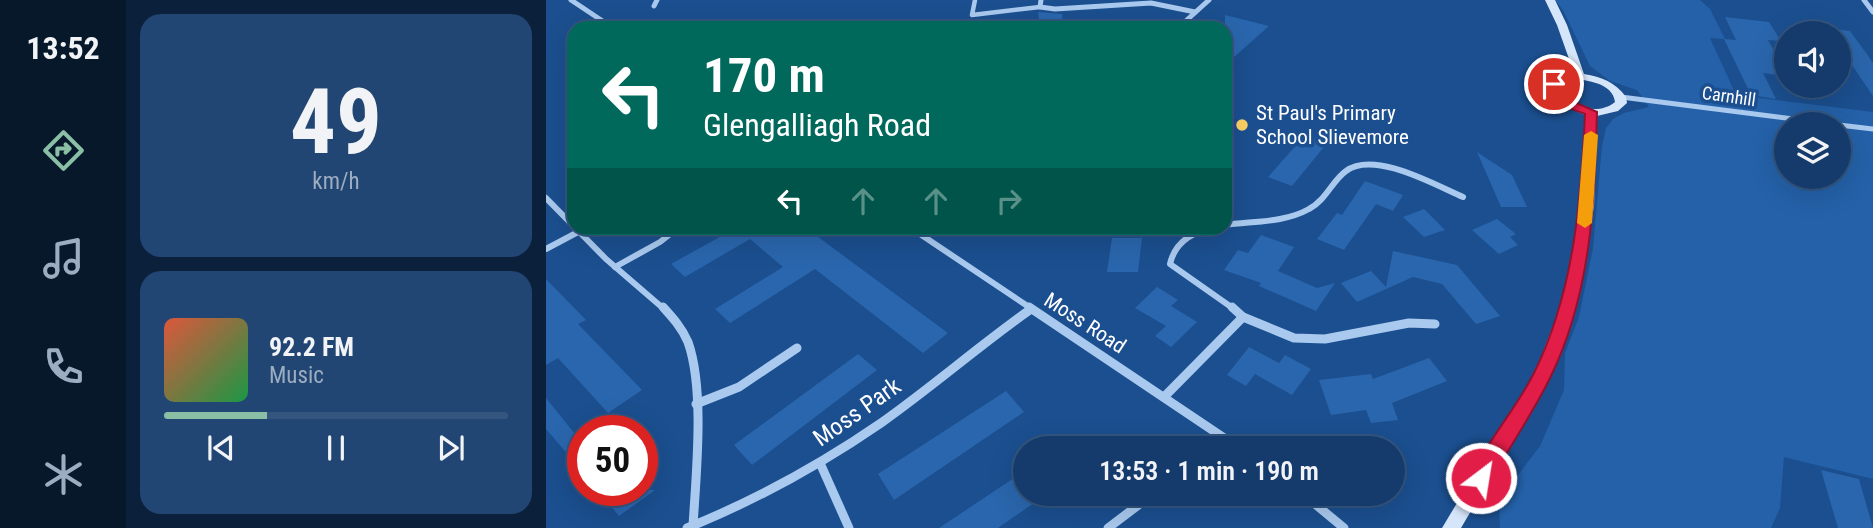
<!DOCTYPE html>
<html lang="en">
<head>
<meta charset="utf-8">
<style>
	:root { --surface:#143b6b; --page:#214673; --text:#f1f3f6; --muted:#9dadc1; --line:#33557e; --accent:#8abfa5 }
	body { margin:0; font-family:"Roboto Condensed",sans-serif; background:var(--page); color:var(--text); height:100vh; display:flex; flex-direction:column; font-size:26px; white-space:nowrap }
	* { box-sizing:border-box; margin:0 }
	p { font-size:23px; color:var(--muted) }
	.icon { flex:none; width:38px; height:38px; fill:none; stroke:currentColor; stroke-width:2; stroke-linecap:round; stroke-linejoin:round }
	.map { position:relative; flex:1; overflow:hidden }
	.panel { display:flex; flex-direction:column; gap:14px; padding:14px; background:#0b203b; width:420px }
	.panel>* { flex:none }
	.banner { position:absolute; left:21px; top:21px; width:665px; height:214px; border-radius:21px; box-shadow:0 7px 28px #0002,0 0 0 2px var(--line); background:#00695c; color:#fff; overflow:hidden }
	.controls { position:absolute; left:1228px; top:21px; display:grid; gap:14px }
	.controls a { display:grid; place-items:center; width:77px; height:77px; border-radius:50%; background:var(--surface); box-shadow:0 7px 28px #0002,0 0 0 2px var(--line); font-size:35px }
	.speed { position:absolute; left:21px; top:415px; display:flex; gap:14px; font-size:35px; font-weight:700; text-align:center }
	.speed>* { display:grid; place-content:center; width:91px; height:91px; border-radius:50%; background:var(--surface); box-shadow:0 7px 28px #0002,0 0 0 2px var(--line); line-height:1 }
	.speed .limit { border:10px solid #d22; background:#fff; color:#111 }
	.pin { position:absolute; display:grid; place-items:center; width:60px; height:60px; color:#fff; margin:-30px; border:4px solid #fff; border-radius:50%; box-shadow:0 2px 7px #0007 }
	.me { position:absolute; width:77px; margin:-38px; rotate:31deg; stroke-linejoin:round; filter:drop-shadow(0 0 5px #0008) }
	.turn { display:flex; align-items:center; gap:24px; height:147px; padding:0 21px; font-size:32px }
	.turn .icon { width:91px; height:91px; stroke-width:2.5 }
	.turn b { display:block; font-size:49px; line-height:60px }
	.lanes { display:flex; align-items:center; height:66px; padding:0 21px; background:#0003; justify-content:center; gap:35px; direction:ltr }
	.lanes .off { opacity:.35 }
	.panel .tile { flex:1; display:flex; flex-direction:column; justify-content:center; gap:10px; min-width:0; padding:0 24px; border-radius:21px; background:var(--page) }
	.panel .dial { align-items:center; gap:0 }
	.dial b { font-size:91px; line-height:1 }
	.song { display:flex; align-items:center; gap:21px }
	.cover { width:84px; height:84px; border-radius:10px; background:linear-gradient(135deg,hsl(10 70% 55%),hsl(140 70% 35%)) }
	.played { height:7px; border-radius:4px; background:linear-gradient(90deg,var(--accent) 30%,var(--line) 30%) }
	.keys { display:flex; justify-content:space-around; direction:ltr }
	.trip { position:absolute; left:467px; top:436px; width:392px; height:70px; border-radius:35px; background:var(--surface); box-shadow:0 7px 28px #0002,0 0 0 2px var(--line); font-weight:600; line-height:70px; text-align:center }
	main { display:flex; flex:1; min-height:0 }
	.tabs { display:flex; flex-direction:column; width:126px; justify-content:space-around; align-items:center; background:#08182b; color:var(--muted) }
	.tabs .icon { width:49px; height:49px }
	.tabs .selected { color:var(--accent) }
	.tabs b { font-size:32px; color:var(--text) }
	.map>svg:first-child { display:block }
	.green { fill:#2461a8; fill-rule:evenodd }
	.building { fill:#2a66ad }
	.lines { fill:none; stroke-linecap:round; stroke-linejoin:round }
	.pedestrian { stroke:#a9c9ee; stroke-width:4.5 }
	.minor-far2 { stroke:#a9c9ee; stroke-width:5 }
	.minor-far1 { stroke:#a9c9ee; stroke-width:6 }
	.minor { stroke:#a9c9ee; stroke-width:9 }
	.secondary { fill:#d6e6fa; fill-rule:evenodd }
	.route { fill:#e11d48; stroke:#92132f; stroke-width:2 }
	.slow { fill:#f59e0b }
	.poi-dot { fill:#ffd166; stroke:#1b4f8f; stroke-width:2.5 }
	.labels { text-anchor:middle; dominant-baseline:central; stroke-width:7; stroke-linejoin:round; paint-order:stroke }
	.far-street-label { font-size:18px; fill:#fff; stroke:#1b4f8f }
	.poi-label { font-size:21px; fill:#fff; stroke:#1b4f8f; text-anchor:start }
	.street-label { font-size:21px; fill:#fff; stroke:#1b4f8f }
	.near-street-label { font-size:24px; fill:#fff; stroke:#1b4f8f }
</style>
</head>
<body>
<main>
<nav class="tabs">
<b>13:52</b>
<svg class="icon selected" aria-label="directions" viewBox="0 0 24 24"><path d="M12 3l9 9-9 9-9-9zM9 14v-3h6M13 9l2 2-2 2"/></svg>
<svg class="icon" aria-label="music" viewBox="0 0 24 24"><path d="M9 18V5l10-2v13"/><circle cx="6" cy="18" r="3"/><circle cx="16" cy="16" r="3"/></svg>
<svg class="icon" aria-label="phone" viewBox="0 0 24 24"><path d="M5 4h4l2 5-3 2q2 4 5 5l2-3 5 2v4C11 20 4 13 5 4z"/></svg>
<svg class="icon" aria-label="climate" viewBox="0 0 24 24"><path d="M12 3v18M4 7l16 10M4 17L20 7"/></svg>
</nav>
<section class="panel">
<div class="tile dial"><b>49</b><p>km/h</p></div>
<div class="tile">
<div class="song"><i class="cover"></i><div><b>92.2 FM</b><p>Music</p></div></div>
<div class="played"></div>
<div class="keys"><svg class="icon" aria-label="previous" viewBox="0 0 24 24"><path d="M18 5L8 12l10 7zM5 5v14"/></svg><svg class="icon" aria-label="pause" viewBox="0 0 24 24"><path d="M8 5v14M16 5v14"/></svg><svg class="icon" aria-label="next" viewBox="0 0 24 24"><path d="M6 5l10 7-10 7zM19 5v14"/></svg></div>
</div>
</section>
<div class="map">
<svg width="1327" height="528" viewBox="0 0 1327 528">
	<rect width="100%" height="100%" fill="#1b4f8f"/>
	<path class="green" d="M1009,0H1154L1164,9L1179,39L1164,38L1190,95L1327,112V479L1238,457L1234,508L1225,528H954L953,500L994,446L1018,390L1019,353L1033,317L1047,248L1056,146L1060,128L1067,119L1078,113L1103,107L1091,90L1064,81L1044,66L1017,10ZM1241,124H1293V177H1241Z"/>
	<g class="building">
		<path d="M492,12L516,14L517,28H494Z"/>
		<path d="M679,15L723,26L679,65Z"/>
		<path d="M1179,17L1223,22L1235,41L1222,40L1241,73V76L1217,73L1230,99L1205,95L1178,39L1190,40Z"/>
		<path d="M1281,28L1304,31L1318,50L1327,63V96L1293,46V33H1285Z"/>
		<path d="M791,131L746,186L722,177L753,142Z"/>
		<path d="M931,152L966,175L981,207H955Z"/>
		<path d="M819,181L857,195L847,211L830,204L798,250L771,239L791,213L796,215Z"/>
		<path d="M878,209L899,230L878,237L857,217Z"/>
		<path d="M951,219L970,234L964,237L972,245L953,254L926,230Z"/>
		<path d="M190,228H223L233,237L250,228H260L402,333L377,353L269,269L184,323L169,309L237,267L204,239L139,277L125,264Z"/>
		<path d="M715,235L748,247L732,271L771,288L789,283L770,311L713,286L715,283L678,270L692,250L702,253Z"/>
		<path d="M566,238H596L592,272H561Z"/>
		<path d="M847,251L911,265L954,316L930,324L896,284L867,277L811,302L795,283L825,271L840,287Z"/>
		<path d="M0,279L40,320L32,324L96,390L62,413L12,358L0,365Z"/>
		<path d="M611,287L632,300L625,306L651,322L625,347L609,336L620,326L589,308Z"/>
		<path d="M703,347L733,363L739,355L765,369L746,395L709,374L700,386L681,375Z"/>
		<path d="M312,354L331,370L206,465L188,445Z"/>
		<path d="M883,358L901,381L846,403L852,420L825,423L820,410L785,415L773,380L825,374L827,379Z"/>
		<path d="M460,391L478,412L348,500L332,474Z"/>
		<path d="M0,398L37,444V472L0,429Z"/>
		<path d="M480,470V494H501L452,528H393Z"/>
		<path d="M1275,470L1313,479L1327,528H1292Z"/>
		<path d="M52,490H109L73,516Z"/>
	</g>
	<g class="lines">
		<path class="pedestrian" d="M429,0L426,15L494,7"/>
		<g class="minor-far2">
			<path d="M25,0L67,28"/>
			<path d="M495,0L494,7L509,9L605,3L649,12"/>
			<path d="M1318,0L1327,12"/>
			<path d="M108,6L111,0"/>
			<path d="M632,28L663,0"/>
			<path d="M1075,97L1287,124"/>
			<path d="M1293,125L1327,129"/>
		</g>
		<g class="minor-far1">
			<path d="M0,198L60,259L118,309"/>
			<path d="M679,225C707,221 738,223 763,209C780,200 786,181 800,171C828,150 889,185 917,197"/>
			<path d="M365,228L486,309"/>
			<path d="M667,228C646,232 629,242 624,264L688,309"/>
			<path d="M0,249L32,232"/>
			<path d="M69,267L114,242L132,228"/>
		</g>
		<g class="minor">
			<path d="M117,307C127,318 136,328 142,342C159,390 150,475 147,526"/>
			<path d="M483,307L693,448"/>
			<path d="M686,307L697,317L748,338L779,339L863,323L889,324"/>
			<path d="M618,397L697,317"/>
			<path d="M150,404L193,387L251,348"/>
			<path d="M274,463L303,528"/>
			<path d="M757,494L798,528"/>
			<path d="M141,528C210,500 274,465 335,423C386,387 434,345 485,309"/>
			<path d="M562,528L607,494"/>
		</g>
		<path class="secondary" d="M999,0H1009L1021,25L1038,74C1056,77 1069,82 1080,97L1081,103L1072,111L1051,116L1048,206L1033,294L1002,380L915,528H896L989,373L1019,294L1036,206L1039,115L1015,105L1002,89L1008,78L1028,73L1011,25ZM1026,79C1041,80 1067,83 1069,102C1052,116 1024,108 1012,89L1016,82Z"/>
	</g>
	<path class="route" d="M1008,80L1014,84L1015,94L1019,98L1051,112C1049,202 1045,295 1004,378C986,415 962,449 942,485L935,487L927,485L924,478C941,441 970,409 988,373C1028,292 1035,202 1039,114C1021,107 1004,105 1002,84Z"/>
	<path class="slow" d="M1045,131L1052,135L1046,223L1039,228L1031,223L1038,135Z"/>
	<circle class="poi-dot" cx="696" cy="125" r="7"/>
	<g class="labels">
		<g class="far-street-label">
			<text transform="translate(1183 96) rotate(8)">Carnhill</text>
		</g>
		<g class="poi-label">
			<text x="710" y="113">St Paul's Primary<tspan x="710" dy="24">School Slievemore</tspan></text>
		</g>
		<g class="street-label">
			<text transform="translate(539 323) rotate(33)">Moss Road</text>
		</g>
		<g class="near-street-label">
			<text transform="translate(311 412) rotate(-35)">Moss Park</text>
		</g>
	</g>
</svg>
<div class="controls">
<a><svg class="icon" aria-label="sound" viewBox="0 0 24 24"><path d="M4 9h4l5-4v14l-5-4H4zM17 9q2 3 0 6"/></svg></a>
<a><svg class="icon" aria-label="layers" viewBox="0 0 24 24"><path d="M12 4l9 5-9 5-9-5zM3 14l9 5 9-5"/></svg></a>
</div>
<div class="speed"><div class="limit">50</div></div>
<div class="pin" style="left:1008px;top:84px;background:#d93025"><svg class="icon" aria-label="arrive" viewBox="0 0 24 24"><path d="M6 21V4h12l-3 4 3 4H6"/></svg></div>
<svg class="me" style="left:935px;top:478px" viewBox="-20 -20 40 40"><circle r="17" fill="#e11d48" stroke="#fff" stroke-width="3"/><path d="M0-11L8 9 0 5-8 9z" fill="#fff"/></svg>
<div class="trip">13:53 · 1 min · 190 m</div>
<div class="banner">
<div class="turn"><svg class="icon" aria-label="left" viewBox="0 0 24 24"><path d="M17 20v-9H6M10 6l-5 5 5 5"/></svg><div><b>170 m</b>Glengalliagh Road</div></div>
<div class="lanes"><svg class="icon" aria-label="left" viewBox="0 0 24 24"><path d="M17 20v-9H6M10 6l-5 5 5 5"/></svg><svg class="icon off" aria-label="ahead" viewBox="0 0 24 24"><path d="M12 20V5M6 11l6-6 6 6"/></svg><svg class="icon off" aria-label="ahead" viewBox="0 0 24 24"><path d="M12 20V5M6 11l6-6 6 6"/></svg><svg class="icon off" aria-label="right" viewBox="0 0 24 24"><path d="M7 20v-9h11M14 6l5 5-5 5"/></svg></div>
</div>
</div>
</main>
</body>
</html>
